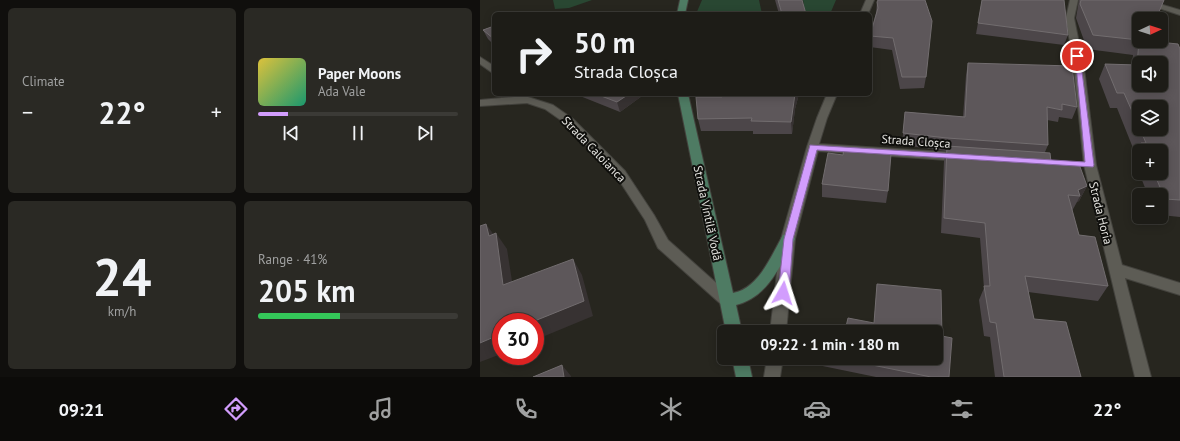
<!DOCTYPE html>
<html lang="en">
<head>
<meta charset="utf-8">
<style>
	:root { --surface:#1d1c17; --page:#2a2924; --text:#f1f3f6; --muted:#a0a1a1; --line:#3b3a36; --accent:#d29dfd }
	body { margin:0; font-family:"PT Sans",sans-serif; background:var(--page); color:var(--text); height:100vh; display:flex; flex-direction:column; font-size:15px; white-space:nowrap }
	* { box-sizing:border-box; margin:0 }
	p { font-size:13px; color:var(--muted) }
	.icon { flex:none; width:22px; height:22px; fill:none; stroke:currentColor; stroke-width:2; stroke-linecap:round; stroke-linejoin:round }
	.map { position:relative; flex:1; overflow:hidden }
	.details { display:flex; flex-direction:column; gap:8px; padding:8px; background:#100f0d; width:480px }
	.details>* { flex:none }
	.hud { position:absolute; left:12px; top:12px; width:380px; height:84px; border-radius:6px; box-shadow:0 2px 10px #0003,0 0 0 1px var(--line); background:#1d1c17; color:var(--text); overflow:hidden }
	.needle { width:26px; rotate:86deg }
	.buttons { position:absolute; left:652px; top:12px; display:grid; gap:8px }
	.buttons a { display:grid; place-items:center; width:36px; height:36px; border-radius:6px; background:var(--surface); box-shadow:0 2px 10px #0003,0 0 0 1px var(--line); font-size:20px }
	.speed { position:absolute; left:12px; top:313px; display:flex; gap:8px; font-size:20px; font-weight:700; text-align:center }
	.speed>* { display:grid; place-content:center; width:52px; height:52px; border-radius:50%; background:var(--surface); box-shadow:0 2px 10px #0003,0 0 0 1px var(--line); line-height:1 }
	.speed .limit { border:6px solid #d22; background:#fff; color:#111 }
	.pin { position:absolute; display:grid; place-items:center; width:34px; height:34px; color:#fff; margin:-17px; border:2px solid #fff; border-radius:50%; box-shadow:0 1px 4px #0007 }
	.me { position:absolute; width:44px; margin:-22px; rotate:6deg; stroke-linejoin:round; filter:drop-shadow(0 0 3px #0008) }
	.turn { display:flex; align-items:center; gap:14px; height:84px; padding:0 16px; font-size:18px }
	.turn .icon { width:52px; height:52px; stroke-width:2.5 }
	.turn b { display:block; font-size:28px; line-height:34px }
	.big { font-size:30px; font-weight:700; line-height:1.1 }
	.details .card { flex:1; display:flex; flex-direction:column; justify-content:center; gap:6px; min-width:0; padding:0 14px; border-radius:6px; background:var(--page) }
	.details .dial { align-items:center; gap:0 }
	.dial b { font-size:52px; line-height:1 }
	.song { display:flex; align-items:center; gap:12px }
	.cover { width:48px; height:48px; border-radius:6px; background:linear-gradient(135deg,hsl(50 70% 55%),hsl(160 70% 35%)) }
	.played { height:4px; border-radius:2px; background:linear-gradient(90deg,var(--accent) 15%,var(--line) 15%) }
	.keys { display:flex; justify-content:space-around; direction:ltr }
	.heat { display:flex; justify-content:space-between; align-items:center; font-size:22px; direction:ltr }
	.charge { height:6px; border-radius:3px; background:linear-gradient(90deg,#34c759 41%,var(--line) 0) }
	.details .tiles { flex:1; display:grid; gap:8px; grid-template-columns:repeat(2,1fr) }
	.trip { position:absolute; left:237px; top:325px; width:226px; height:40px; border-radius:6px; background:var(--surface); box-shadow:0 2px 10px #0003,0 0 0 1px var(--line); font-weight:700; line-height:40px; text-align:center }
	.dock { display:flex; height:64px; justify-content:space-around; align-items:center; background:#0c0b09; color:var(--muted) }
	.dock .icon { width:28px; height:28px }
	.dock .current { color:var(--accent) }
	.dock b { font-size:18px; color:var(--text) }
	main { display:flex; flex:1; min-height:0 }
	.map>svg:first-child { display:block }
	.green { fill:#294732 }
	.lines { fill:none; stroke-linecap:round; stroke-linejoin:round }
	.street-casing { stroke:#43423d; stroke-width:2 }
	.secondary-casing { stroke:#43423d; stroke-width:2 }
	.street { fill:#5d5c55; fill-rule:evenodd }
	.secondary { fill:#4e7b63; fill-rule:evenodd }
	.wall { fill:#4c4649; fill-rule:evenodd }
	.shaded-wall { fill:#373232 }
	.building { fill:#5d575a; stroke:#726d6f; fill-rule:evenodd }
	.route { fill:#d29dfd; stroke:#8866a4 }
	.labels { text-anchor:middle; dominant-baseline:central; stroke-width:4; stroke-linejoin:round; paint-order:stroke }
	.street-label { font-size:12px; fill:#e5e4e0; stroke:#0f0f0c }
</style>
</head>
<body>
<main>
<section class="details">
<div class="tiles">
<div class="card"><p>Climate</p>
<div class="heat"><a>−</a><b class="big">22°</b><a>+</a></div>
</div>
<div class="card">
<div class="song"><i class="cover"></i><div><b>Paper Moons</b><p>Ada Vale</p></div></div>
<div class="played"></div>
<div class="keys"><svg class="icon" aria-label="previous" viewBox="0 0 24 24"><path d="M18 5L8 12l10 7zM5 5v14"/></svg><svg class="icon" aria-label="pause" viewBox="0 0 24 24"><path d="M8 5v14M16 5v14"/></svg><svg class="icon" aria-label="next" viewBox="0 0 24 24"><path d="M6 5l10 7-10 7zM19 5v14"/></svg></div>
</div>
<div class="card dial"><b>24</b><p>km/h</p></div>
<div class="card"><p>Range · 41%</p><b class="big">205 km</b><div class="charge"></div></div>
</div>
</section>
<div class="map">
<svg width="700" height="377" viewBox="0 0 700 377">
	<rect width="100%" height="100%" fill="#27261f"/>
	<g class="green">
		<path d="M73,0H112L89,8L75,9Z"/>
		<path d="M222,0H279L282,14H216Z"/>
		<path d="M323,0H356L350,14H320L319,7L324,5Z"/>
	</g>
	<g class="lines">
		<defs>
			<g id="street">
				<path d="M386,0H394L388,14H380Z"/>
				<path d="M590,0H598L594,18L604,68L616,165L642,265L700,283V295L645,278L671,377H655L604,165L594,68L586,18Z"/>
				<path d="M654,0H666L700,10V15Z"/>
				<path d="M0,57L14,66V74L0,64Z"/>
				<path d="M347,94H357L347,118L339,144L481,153L485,154L487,157L485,160L481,161L338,151L315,239L306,332H290L301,239L327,147L337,118Z"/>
				<path d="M34,97H48L73,105L93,119L145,171L174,215L188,240L252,297L254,301L252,305L247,307L242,305L178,248L165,220L137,177L85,123L65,109L47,103L0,106V100Z"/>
				<path d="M287,358H303L300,377H284Z"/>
			</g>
			<g id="secondary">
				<path d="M200,0H208L205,14H197Z"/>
				<path d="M198,94H208L253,293C279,288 291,256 303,235L308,234L313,235L315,239C300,266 288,297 256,305L262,332H246Z"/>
				<path d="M252,358H268L272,377H256Z"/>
			</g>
		</defs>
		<use href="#street" class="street-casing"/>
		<use href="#secondary" class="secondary-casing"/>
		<use href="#street" class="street"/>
		<use href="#secondary" class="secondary"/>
	</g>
	<g class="wall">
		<path d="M295,0H322L326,14H299Z"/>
		<path d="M502,0H584L588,35L584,45L496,34Z"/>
		<path d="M599,0H684L659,41L700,49V217L681,215V195H668L653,158L655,153L637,108H630L619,79L625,64L652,65L653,55L607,49L596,18ZM659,107L681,129H659ZM659,151H681V173H659Z"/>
		<path d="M397,2L446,77L444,88L420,89L412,50L390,47V34L396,13Z"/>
		<path d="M14,26V45L8,39L3,30Z"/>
		<path d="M488,63L597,107L592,119L579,117L578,122L567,120L568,145L565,152L571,162L607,186L599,201L597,202L592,211L599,235L628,286L618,301L548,292L554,319L601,377H515L510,337L504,336L499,300L504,288L500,238L461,233L464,161L466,151L422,145L425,112L483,117L486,75Z"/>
		<path d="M95,94H162V96L140,112Z"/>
		<path d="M241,94H319L315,109L312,134H273V131H221L218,119L241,97Z"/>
		<path d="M363,155L408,191L406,203L342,197V184Z"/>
		<path d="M397,284L462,336L469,377H396L328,363L327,358H456L365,331L394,323Z"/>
	</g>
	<g class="shaded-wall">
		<path d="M149,94H162V96L140,112L137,102Z"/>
		<path d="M315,94H319L315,109L312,134L311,122Z"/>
		<path d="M607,186L599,201L597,202L600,196L598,190Z"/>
		<path d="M6,224L17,239L16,233L27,249L35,300L23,285L9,236Z"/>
		<path d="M93,259L102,275L113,316L55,340V322H52Z"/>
		<path d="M21,334V354L0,362V343Z"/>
		<path d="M82,365L91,376V377H84Z"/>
	</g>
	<g class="building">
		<path d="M298,0H322L326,14H302Z"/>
		<path d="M398,0H445L452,21L446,77H422L413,38L390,36L398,8L397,2Z"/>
		<path d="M502,0H584L588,35L498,23Z"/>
		<path d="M601,0H684L676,19H659V40L613,35L600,4Z"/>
		<path d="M14,26V39L3,30Z"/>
		<path d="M659,41H669L698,44L700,49V200L685,199L674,173H681V151H665L661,143H666L660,129H681V107H659V127L644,93H637L625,64L657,65ZM659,63H681V85H659Z"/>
		<path d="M488,63L592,66L597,107L582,104V110L567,107L568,145L467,138L423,133L425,112L485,117Z"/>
		<path d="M116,94H149L137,102Z"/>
		<path d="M241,94H315L311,122L271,121L272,118L218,119L216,97H242Z"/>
		<path d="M467,146L570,153L571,162L599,164L607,186L598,190L600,196L588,195L599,235L615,237L628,286L545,276L554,319L586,322L601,377H524L516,323L510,322L504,286H510L505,223L464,218Z"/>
		<path d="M364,149L411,154L408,191L342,184L348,153L363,155Z"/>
		<path d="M6,224L9,236L16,233L23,285L93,259L104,301L52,322H21V334L0,343V226Z"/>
		<path d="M397,284L461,290L462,336L472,338L469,377H451L358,358H456V332H346L347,327L365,331L368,318L394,323Z"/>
		<path d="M82,365L84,377H53Z"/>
	</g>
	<path class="route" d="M595,54L600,56L614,165L613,167L337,150L313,239L309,293L307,296L303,298L299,296L298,293L304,239L330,145L605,162Z"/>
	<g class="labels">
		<g class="street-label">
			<text transform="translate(436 141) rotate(4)">Strada Cloșca</text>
			<text transform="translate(114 149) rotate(46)">Strada Caloianca</text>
			<text transform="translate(228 213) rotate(78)">Strada Vintilă Vodă</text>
			<text transform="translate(621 213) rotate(76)">Strada Horia</text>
		</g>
	</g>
</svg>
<div class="buttons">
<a><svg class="needle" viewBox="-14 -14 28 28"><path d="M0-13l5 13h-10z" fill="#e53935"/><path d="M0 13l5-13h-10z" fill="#a0a1a1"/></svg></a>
<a><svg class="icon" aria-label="sound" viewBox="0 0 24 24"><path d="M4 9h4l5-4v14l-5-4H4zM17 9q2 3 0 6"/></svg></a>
<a><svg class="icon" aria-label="layers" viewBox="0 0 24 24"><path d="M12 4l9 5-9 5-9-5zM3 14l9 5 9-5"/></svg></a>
<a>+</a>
<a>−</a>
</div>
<div class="speed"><div class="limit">30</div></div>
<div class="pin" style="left:597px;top:56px;background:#d93025"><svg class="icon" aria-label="arrive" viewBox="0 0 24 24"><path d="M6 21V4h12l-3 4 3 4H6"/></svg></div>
<svg class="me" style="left:303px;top:293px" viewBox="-20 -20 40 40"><path d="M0-17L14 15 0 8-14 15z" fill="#d29dfd" stroke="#fff" stroke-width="4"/></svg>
<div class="trip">09:22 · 1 min · 180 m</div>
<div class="hud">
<div class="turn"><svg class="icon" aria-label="right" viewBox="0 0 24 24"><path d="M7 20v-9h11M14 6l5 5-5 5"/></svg><div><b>50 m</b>Strada Cloșca</div></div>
</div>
</div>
</main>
<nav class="dock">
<b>09:21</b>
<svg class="icon current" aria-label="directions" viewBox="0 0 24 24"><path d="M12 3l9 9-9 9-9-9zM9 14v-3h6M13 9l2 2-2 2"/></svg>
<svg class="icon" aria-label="music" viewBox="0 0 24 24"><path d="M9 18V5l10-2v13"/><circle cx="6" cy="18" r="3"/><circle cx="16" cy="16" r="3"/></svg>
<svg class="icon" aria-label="phone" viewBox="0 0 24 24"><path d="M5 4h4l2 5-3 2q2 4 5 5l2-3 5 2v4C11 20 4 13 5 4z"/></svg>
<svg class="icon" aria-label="climate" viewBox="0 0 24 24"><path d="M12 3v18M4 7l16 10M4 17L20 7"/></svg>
<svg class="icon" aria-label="car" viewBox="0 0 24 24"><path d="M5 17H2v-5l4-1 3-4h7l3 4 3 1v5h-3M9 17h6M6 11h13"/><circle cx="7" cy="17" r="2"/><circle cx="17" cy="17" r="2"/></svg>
<svg class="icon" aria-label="filters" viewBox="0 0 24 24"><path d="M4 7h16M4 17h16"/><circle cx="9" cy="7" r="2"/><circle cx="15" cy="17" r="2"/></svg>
<b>22°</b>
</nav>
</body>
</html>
